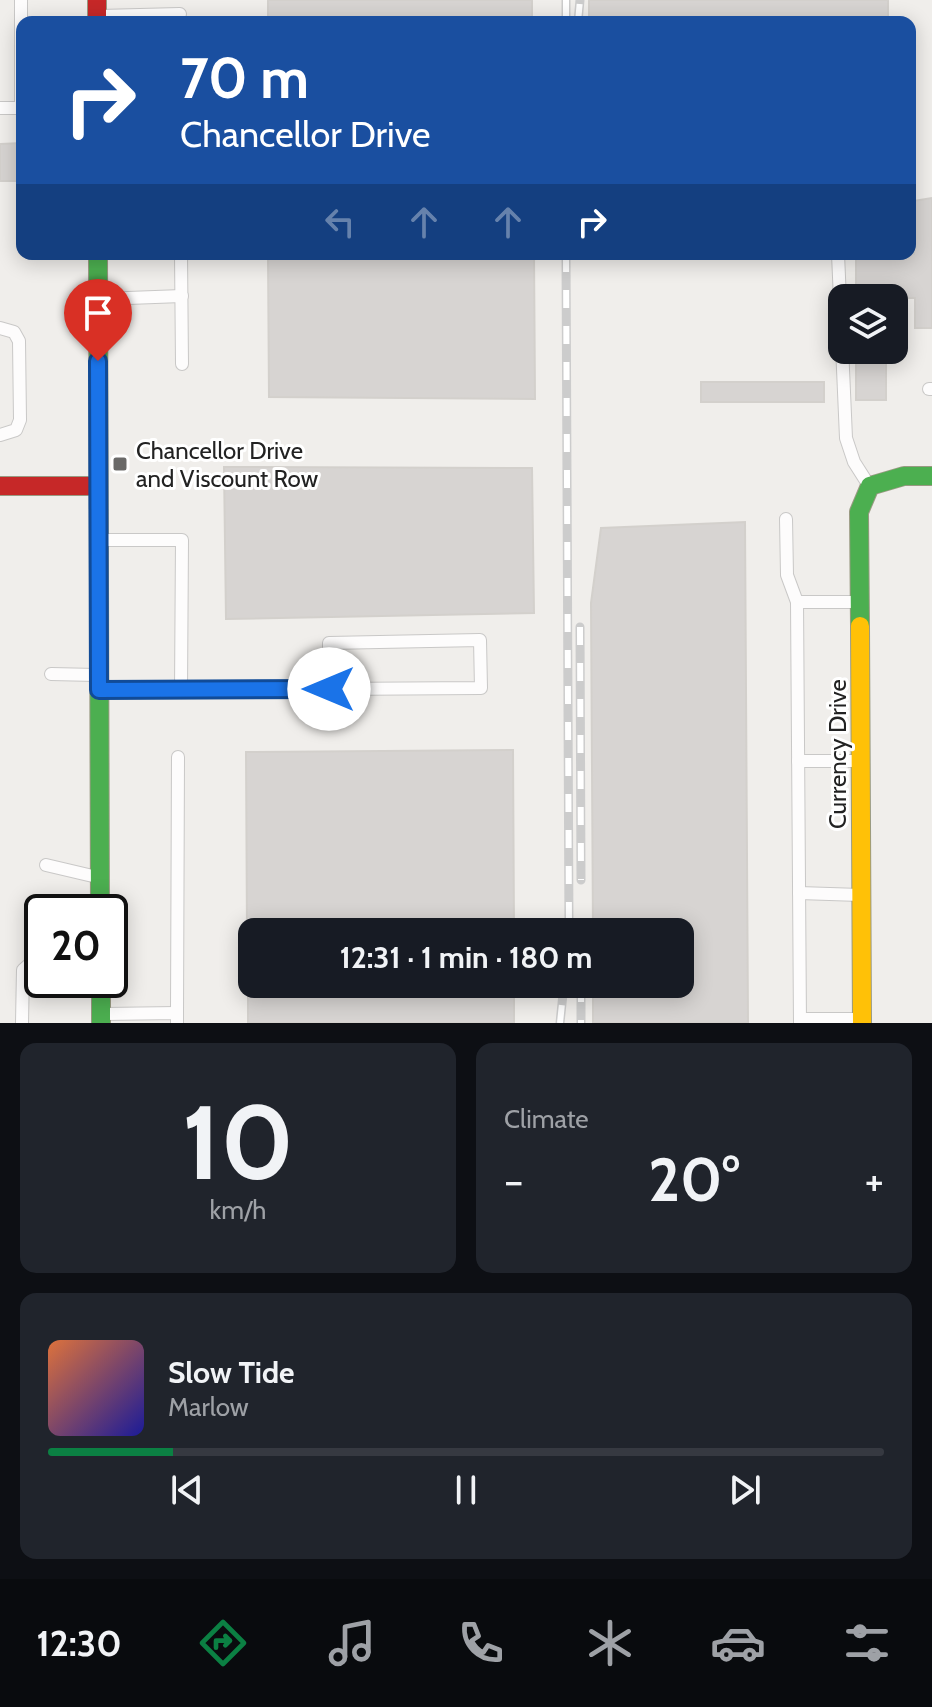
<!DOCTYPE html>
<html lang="en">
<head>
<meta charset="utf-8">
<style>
	:root { --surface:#171b24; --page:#20242c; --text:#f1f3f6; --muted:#9ea1a6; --line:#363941; --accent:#0b8043 }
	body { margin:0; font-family:Cabin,sans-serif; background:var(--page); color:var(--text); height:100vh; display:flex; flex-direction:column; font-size:30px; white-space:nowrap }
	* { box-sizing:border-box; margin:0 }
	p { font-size:26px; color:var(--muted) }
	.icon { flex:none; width:44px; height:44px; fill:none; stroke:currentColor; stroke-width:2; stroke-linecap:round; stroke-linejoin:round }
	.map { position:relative; height:1023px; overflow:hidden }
	.panel { display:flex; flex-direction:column; gap:20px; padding:20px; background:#0d0f14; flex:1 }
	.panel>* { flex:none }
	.top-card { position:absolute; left:16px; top:16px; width:900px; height:244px; border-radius:16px; box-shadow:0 4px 20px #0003; background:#1a4fa0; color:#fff; overflow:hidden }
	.tools { position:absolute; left:828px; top:284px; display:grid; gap:16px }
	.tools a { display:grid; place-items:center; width:80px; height:80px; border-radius:16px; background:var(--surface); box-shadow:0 4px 20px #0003; font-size:40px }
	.speed { position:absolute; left:24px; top:894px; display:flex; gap:16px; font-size:40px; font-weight:700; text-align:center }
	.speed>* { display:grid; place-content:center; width:104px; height:104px; border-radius:50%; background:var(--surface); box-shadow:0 4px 20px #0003; line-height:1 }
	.speed .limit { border:4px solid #111; border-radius:12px; background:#fff; color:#111 }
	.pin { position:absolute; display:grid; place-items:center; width:68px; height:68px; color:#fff; margin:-82px -34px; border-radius:50% 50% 50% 0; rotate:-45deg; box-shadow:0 0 8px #0007 }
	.pin .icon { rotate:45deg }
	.me { position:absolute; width:88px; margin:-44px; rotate:270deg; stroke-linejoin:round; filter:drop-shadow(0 0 6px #0008) }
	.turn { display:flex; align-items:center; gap:28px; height:168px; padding:0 32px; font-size:36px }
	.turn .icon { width:104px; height:104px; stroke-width:2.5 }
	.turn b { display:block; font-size:56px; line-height:68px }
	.lanes { display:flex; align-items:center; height:76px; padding:0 32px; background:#0003; justify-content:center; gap:40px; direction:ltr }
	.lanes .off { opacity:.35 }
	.big { font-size:60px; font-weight:700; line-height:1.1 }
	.panel .widget { flex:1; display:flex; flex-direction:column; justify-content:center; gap:12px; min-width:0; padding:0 28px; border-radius:16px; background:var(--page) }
	.panel .dial { align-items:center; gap:0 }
	.dial b { font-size:104px; line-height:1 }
	.song { display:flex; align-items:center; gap:24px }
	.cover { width:96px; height:96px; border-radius:12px; background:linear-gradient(135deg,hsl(20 70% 55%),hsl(240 70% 35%)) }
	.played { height:8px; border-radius:4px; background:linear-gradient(90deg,var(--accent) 15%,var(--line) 15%) }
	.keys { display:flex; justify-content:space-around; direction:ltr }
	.heat { display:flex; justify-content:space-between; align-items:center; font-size:44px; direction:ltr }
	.panel .tiles { flex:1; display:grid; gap:20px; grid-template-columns:1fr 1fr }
	.widget:last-child { grid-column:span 2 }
	.trip { position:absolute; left:238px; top:918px; width:456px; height:80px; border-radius:16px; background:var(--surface); box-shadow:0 4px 20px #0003; font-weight:700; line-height:80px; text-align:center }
	.tab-bar { display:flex; height:128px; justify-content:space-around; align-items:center; background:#090b0e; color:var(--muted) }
	.tab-bar .icon { width:56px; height:56px }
	.tab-bar .selected { color:var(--accent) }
	.tab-bar b { font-size:36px; color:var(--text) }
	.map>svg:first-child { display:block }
	.building { fill:#d7d4d2; stroke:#d3d0cc; stroke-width:2 }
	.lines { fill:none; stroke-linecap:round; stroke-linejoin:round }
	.lane-casing { stroke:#c9c8c7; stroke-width:14 }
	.fast-casing { stroke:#999a82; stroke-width:20 }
	.slow-casing { stroke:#999a82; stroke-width:20 }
	.jam-casing { stroke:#999a82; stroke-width:20 }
	.lane { stroke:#fdfcfc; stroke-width:12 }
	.fast { stroke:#4caf50; stroke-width:18 }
	.slow { stroke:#ffc107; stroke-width:18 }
	.jam { stroke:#c62828; stroke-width:18 }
	.rail-casing { stroke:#ccc; stroke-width:9 }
	.rail { stroke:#fff; stroke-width:6; stroke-dasharray:18; stroke-linecap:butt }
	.route-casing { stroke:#114b97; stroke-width:20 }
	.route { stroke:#1a73e8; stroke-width:14 }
	.poi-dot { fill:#6a6968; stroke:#fff; stroke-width:3 }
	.labels { text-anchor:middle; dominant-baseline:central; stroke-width:6; stroke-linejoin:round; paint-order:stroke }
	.poi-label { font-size:24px; fill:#222; stroke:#fff; text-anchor:start }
	.street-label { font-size:24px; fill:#222; stroke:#fff }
</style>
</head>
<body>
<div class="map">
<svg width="932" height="1023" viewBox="0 0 932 1023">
	<rect width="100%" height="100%" fill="#f0eeeb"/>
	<g class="building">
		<rect x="268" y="0" width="264" height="22"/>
		<rect x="589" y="0" width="299" height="22"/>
		<path d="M22,143V181H0V144Z"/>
		<path d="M932,198V328H915V298H856V254H914L913,201Z"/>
		<path d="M268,254H534L535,399L269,397Z"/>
		<rect x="856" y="350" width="30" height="50"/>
		<rect x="701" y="382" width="123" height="20"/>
		<path d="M224,467L532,468L534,613L226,619Z"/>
		<path d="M745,522L748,1023H593V984H680V932H593L591,603L601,528Z"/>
		<path d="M513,750L514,932H247L246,752Z"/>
		<rect x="248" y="984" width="266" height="39"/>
	</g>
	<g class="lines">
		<defs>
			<g id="lane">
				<path d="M21,0V108"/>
				<path d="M100,16L180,14"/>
				<path d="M0,108H22"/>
				<path d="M181,254L182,364"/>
				<path d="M838,254L846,438L854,462L868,484"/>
				<path d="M101,299L182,296"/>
				<path d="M0,328L14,332L19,341L20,420L16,430L0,435"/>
				<path d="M929,389H932"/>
				<path d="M786,519L787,575L797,602"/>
				<path d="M102,540H182L181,690H102"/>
				<path d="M51,674L96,675"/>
				<path d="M181,690L481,688L480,640L329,643V689"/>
				<path d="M798,761H859"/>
				<path d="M46,865L97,877"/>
				<path d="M799,893L860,895"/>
				<path d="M177,1013L178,757"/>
				<path d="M104,1014L177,1013V1023"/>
				<path d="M800,1019H861"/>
				<path d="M22,1023L23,970L42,953"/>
				<path d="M800,1023L797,602H857"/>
			</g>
			<g id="fast">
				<path d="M98,254L100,912"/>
				<path d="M860,626L859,512L870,486L904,476H932"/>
				<path d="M101,980V1023"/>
			</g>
			<path id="slow" d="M860,626L862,1023"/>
			<g id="jam">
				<path d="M97,0V22"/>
				<path d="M0,486H98"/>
			</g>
		</defs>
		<use href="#lane" class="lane-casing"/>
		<use href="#fast" class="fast-casing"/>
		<use href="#slow" class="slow-casing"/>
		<use href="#jam" class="jam-casing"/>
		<use href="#lane" class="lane"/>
		<use href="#fast" class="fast"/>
		<use href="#slow" class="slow"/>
		<use href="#jam" class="jam"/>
		<defs>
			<g id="rail">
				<path d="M566,0V22"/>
				<path d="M578,22L580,0"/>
				<path d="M566,254L569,932"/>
				<path d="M580,627L581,880"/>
				<path d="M581,984V1023"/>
				<path d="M560,1023L564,984"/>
			</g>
		</defs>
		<use href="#rail" class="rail-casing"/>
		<use href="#rail" class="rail"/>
	</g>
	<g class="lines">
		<defs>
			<path id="route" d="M98,361L99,690L329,689"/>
		</defs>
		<use href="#route" class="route-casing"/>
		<use href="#route" class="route"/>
	</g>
	<rect class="poi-dot" x="112" y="456" width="16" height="16" rx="4"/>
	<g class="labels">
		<g class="poi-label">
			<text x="136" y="450">Chancellor Drive<tspan x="136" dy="28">and Viscount Row</tspan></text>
		</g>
		<g class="street-label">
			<text transform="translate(837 754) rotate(-90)">Currency Drive</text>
		</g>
	</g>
</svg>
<div class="tools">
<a><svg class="icon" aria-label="layers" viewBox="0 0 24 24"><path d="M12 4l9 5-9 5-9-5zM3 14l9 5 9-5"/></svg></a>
</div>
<div class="speed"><div class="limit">20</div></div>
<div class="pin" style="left:98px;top:361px;background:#d93025"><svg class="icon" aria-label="arrive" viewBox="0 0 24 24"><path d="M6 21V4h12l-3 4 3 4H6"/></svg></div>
<svg class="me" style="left:329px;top:689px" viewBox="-20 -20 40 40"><circle r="19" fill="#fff"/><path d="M0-13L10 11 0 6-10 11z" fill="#1a73e8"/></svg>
<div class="trip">12:31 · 1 min · 180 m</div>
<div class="top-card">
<div class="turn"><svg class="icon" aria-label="right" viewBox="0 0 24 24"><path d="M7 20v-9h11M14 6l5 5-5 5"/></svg><div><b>70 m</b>Chancellor Drive</div></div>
<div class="lanes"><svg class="icon off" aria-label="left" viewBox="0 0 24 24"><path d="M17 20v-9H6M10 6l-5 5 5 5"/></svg><svg class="icon off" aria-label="ahead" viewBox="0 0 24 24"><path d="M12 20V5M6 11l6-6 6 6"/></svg><svg class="icon off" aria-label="ahead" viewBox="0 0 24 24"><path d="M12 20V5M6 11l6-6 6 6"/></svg><svg class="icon" aria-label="right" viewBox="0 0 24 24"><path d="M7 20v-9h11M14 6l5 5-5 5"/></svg></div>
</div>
</div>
<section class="panel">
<div class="tiles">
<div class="widget dial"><b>10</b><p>km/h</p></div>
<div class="widget"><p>Climate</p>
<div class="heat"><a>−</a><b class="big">20°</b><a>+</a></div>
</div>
<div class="widget">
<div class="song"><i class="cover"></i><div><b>Slow Tide</b><p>Marlow</p></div></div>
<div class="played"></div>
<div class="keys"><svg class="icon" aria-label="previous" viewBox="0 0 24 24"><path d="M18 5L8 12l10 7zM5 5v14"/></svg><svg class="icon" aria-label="pause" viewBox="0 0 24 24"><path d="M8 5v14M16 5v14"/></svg><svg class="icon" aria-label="next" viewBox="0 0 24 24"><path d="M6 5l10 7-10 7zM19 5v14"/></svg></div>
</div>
</div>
</section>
<nav class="tab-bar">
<b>12:30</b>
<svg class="icon selected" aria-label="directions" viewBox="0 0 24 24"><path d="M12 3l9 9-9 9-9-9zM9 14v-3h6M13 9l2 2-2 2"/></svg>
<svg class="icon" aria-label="music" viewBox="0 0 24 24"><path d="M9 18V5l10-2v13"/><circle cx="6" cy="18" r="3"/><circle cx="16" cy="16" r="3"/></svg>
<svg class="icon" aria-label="phone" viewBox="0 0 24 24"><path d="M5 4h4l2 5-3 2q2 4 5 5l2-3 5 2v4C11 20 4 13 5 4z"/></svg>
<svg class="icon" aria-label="climate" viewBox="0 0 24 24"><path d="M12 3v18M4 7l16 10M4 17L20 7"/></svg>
<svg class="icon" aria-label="car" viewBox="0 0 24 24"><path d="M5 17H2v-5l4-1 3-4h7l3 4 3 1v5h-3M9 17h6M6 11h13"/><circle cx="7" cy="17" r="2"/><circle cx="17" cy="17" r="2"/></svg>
<svg class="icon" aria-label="filters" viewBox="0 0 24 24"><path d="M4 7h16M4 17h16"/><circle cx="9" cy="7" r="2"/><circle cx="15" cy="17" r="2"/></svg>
</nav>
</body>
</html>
